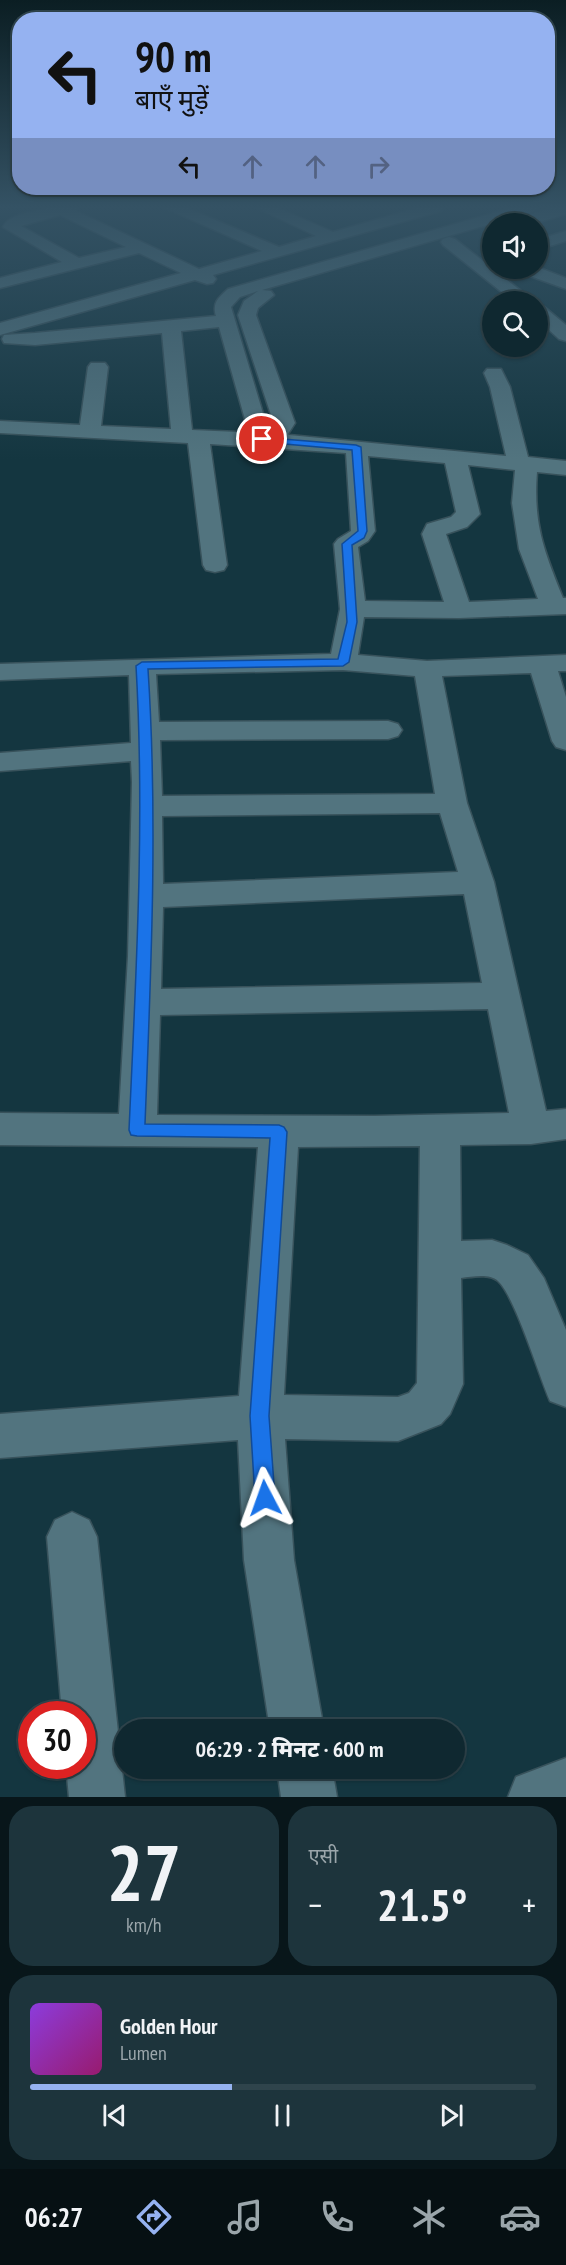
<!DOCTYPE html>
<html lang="hi">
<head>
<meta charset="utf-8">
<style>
	:root { --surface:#0f2830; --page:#1d343c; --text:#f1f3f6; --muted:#9ba6ab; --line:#2f444c; --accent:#95b2f1 }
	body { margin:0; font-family:"PT Sans Narrow","Noto Sans Devanagari",sans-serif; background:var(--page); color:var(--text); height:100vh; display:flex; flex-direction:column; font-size:22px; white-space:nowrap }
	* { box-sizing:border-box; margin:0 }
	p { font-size:20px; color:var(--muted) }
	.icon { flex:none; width:33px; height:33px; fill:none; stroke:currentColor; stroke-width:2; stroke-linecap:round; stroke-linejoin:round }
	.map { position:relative; height:1797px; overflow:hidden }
	.sheet { display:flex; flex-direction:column; gap:9px; padding:9px; background:#08161a; flex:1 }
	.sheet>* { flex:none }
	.top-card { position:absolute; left:12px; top:12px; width:543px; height:183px; border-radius:24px; box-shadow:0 2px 4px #0004,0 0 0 2px var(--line); background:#95b2f1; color:#111; overflow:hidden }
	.fabs { position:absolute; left:482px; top:213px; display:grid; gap:12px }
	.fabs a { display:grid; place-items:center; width:66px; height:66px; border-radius:50%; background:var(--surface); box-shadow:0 2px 4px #0004,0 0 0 2px var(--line); font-size:30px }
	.speed { position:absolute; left:18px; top:1701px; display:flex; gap:12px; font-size:30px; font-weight:700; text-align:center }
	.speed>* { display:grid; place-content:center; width:78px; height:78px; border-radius:50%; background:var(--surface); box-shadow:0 2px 4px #0004,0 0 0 2px var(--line); line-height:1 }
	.speed .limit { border:9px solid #d22; background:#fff; color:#111 }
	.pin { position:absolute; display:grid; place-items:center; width:51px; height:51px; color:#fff; margin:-26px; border:3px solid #fff; border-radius:50%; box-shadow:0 2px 6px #0007 }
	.me { position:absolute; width:66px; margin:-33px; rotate:356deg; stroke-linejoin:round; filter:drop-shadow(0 0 4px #0008) }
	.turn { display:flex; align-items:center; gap:21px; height:126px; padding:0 24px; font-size:27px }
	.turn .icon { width:78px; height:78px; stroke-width:2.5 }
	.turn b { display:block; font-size:42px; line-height:51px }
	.lanes { display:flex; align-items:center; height:57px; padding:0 24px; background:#0003; justify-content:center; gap:30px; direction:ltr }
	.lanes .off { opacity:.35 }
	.big { font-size:45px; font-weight:800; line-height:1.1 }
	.sheet .tile { flex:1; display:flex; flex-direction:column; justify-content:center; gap:9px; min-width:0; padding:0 21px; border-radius:24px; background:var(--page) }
	.sheet .dial { align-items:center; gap:0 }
	.dial b { font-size:78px; line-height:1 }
	.song { display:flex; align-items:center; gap:18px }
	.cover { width:72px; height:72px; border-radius:9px; background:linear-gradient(135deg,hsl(270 70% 55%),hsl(320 70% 35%)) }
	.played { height:6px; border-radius:3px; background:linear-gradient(90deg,var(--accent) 40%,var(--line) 40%) }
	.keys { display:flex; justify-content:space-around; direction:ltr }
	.heat { display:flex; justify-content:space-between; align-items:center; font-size:33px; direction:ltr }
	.sheet .tiles { flex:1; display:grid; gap:9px; grid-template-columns:1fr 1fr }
	.tile:last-child { grid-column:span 2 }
	.trip { position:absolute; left:114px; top:1719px; width:351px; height:60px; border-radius:30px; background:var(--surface); box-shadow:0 2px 4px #0004,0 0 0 2px var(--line); font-weight:800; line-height:60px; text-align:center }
	.dock { display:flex; height:96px; justify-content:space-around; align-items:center; background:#061013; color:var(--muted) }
	.dock .icon { width:42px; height:42px }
	.dock .current { color:var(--accent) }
	.dock b { font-size:27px; color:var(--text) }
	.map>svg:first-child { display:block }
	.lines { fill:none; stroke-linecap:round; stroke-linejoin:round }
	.minor-casing { stroke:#38525b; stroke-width:3 }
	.minor { fill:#52747f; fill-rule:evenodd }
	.route { fill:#1a73e8; stroke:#114b97; stroke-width:1.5 }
</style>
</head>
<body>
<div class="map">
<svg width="566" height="1797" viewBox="0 0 566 1797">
	<rect width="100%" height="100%" fill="#143640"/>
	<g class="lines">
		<defs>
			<g id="minor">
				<path d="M49,208H77L76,211L199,269L262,251L165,208H187L279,247L316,236L257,208H278L333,232L417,208H443L441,211L213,275L216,279L213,283L207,284L195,280L0,335V323L181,273L139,253L0,288V278L62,262L3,227C9,213 35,212 49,208ZM60,215L126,247L79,258L21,226Z"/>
				<path d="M511,208H537L535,211L262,290L271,291L274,295L258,308L256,315L295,423L288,434L289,435L506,456L490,387L484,373L487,369H501L510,387L528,457L566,461V475L537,472C533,524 544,551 563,598H566V614L459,618L364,617L358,655L427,661L566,655V671H558L566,697V750L556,747L552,741L531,673L442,676L467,803L494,882L546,1111L566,1109V1139L531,1144L460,1145L461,1241L492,1240L507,1245L528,1255L544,1278L566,1330V1407L550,1401C539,1376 515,1296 498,1281C489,1273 472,1277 461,1278L463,1384L450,1414L441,1424L398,1441L285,1439L294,1560L324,1730H270L244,1560L238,1440L0,1458V1414L239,1396L258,1147L0,1145V1113L119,1114L128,956L132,782L131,761L0,771V753L131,743L129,675L0,680V664L331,654L340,609L334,544L338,539L351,531L346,453L210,444L227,565L224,570L215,572L206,570L203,565L188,443L0,433V421L80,425L88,367L91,363H105L108,367L101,426L171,429L162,333L35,345L4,343L2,339L4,335L35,333L216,316C212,303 218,298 228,289ZM258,291L244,301L238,315L274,424L265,420L231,307L240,297ZM219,327L246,423L260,433L192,430L181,331ZM368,456L445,463L456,512L451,517L427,524L422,534L444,602L365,601L358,547L368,541L375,531ZM468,465L515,470L512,503L519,549L538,599L469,602L446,534L467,527L480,514ZM343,670L415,676L435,794L162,796L160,740L388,739L398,736L402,730L398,724L388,721L159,722L156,674ZM440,813L458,872L163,884L162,816ZM464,894L482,983L161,989L163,907ZM488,1009L509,1113L375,1116L157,1115L160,1015ZM420,1146L417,1383L409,1393L398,1397L284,1395L298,1147Z"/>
				<path d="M551,208H566V214L533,224H506L508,221Z"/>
				<path d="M566,231V241L537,250V240Z"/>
				<path d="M449,237L455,239L535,302H514L443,245L441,242L443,239Z"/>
				<path d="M537,267L566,278V289L519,272L517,268Z"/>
				<path d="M537,305L543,306L566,325V341L559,339L537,319Z"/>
				<path d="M72,1512L89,1520L97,1537L125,1797H69L66,1766H82V1714H62L47,1537L55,1520Z"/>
				<path d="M566,1758V1797H508L516,1777Z"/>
				<path d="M277,1768H332L337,1797H281Z"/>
			</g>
		</defs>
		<use href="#minor" class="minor-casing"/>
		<use href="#minor" class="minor"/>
	</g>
	<linearGradient id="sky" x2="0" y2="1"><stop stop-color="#0b1e23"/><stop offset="0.45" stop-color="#345264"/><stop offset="1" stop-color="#345264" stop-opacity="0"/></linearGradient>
	<rect width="566" height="460" fill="url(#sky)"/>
	<path class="route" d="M258,437L356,445L361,447L367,531L364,538L352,545L357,622L349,662L343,666L148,669C158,821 151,972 145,1124L279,1125L284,1127L287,1132L269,1416L275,1498L272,1506L265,1508L258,1506L255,1498L250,1416L270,1138L137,1136L131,1135L129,1130C136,975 145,821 136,666L142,662L338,659L347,622L342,544L358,531L352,450L262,442L258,441Z"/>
</svg>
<div class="fabs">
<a><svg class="icon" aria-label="sound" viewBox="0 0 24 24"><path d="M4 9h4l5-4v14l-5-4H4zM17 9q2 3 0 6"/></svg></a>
<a><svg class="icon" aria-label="search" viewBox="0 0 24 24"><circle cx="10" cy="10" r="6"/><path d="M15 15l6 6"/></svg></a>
</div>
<div class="speed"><div class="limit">30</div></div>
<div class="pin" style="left:262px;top:439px;background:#d93025"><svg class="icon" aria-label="arrive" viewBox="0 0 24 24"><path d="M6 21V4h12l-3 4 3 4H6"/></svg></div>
<svg class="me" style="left:265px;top:1498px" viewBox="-20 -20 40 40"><path d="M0-17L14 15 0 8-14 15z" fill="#1a73e8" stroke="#fff" stroke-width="4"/></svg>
<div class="trip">06:29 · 2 मिनट · 600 m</div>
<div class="top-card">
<div class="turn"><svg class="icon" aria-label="left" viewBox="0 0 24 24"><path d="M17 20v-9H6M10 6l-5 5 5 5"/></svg><div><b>90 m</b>बाएँ मुड़ें</div></div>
<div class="lanes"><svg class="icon" aria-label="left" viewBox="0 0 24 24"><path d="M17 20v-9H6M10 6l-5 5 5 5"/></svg><svg class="icon off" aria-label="ahead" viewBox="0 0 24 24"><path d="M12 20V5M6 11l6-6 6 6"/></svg><svg class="icon off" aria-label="ahead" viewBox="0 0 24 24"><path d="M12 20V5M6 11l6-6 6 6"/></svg><svg class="icon off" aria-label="right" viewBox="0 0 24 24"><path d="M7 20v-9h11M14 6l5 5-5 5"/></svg></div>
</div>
</div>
<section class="sheet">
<div class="tiles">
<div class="tile dial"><b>27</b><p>km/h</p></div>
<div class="tile"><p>एसी</p>
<div class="heat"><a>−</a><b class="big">21.5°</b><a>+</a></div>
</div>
<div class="tile">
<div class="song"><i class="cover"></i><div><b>Golden Hour</b><p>Lumen</p></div></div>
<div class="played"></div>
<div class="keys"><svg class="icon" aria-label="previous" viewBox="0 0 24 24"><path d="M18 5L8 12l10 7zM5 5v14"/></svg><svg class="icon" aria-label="pause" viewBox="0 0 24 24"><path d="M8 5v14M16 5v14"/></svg><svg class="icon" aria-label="next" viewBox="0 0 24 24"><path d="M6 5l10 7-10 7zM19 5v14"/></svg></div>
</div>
</div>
</section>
<nav class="dock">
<b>06:27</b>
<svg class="icon current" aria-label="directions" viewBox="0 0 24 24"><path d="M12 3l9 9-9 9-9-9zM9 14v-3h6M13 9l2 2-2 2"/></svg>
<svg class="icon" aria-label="music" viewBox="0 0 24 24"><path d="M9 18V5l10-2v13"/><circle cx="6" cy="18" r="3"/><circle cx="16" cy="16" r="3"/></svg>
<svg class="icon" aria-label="phone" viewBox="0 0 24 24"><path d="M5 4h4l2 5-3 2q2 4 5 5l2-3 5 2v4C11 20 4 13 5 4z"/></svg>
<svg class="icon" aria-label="climate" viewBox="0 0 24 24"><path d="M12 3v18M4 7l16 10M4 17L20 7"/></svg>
<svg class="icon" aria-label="car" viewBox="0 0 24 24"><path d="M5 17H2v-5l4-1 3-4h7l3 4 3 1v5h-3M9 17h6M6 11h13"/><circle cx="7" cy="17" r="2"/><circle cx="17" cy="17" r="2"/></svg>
</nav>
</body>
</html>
